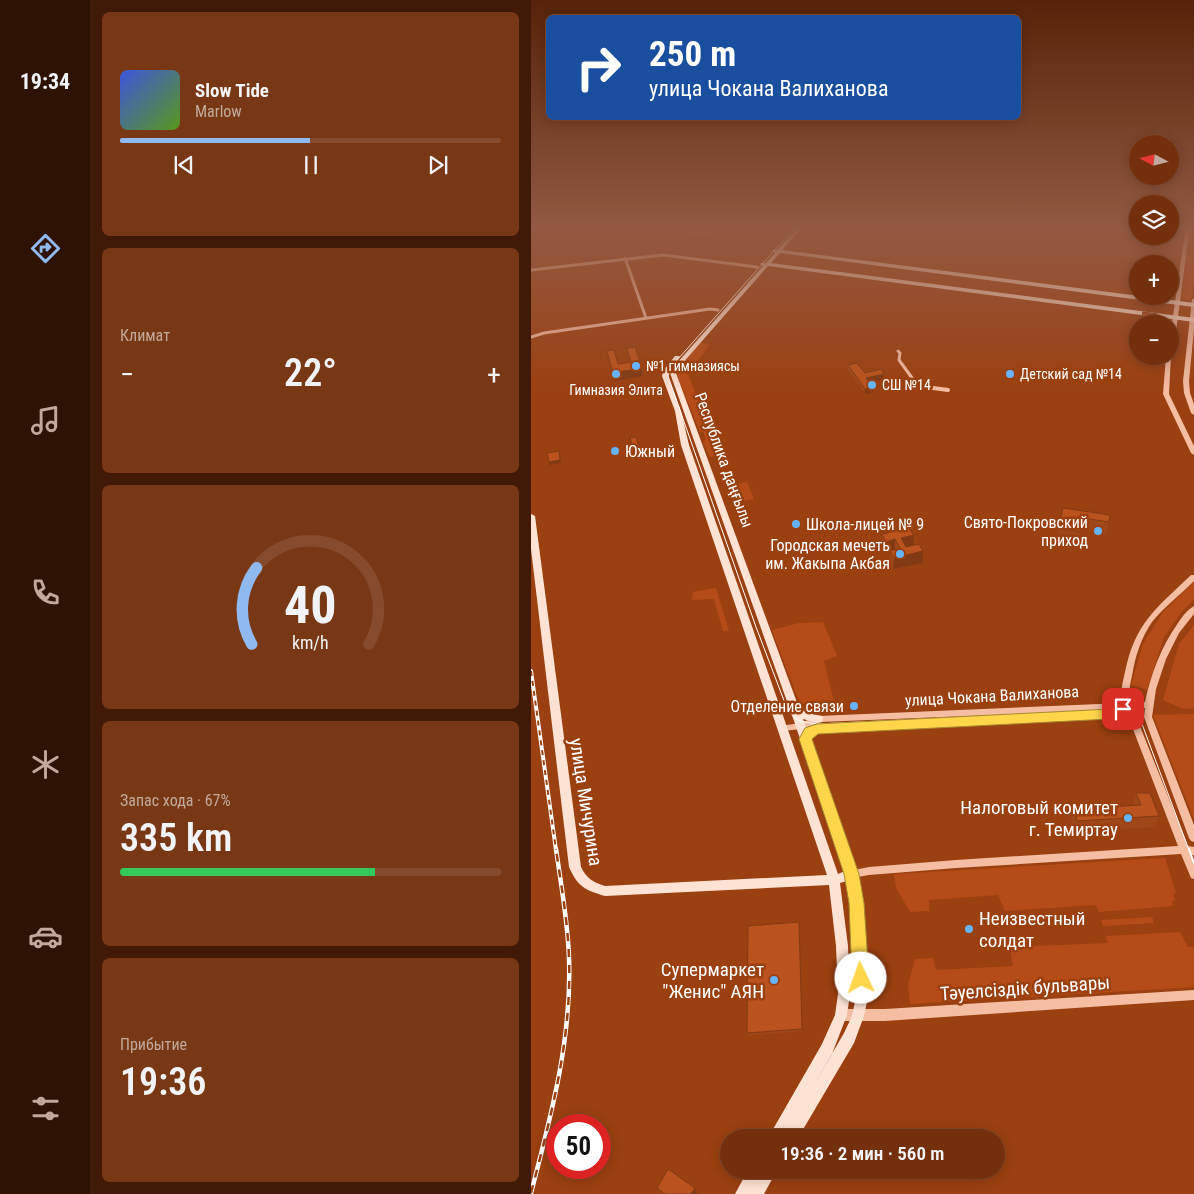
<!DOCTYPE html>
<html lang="ru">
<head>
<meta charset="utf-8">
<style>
	:root { --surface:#74300c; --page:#793815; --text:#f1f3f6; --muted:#c2a99d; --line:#864b2d; --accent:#90b9f0 }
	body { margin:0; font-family:"Roboto Condensed",sans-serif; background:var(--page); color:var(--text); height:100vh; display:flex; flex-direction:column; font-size:19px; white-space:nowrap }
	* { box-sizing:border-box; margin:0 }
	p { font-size:16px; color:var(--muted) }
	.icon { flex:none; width:28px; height:28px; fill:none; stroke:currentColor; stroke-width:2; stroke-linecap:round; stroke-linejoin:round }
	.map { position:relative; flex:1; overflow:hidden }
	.panel { display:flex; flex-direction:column; gap:12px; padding:12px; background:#401a07; width:441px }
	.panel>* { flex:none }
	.guide { position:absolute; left:15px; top:15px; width:475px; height:105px; border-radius:8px; box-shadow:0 2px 12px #0003,0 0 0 1px var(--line); background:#1a4fa0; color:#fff; overflow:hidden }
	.needle { width:32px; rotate:277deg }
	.buttons { position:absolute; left:598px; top:135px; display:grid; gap:10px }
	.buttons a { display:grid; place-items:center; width:50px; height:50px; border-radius:50%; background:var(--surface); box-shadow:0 2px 12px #0003,0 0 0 1px var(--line); font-size:25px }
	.speed { position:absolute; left:15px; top:1114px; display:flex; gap:10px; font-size:25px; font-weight:700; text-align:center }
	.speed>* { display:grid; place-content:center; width:65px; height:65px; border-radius:50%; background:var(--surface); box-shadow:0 2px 12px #0003,0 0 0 1px var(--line); line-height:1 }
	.speed .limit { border:8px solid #d22; background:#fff; color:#111 }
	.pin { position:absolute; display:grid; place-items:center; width:42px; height:42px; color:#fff; margin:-21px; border-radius:10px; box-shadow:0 2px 8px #0006 }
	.me { position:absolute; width:55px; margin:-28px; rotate:357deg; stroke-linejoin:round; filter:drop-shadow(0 0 4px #0008) }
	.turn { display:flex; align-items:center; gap:18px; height:105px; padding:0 20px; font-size:22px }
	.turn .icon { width:65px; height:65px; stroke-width:2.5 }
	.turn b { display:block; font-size:35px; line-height:42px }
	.big { font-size:38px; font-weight:600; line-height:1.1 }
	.panel .tile { flex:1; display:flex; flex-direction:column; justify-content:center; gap:8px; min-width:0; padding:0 18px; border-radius:8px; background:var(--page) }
	.panel .dial { align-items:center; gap:0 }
	.dial svg { height:130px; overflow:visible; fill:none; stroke:var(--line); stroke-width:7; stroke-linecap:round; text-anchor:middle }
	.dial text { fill:var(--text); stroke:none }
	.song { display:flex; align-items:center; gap:15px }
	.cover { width:60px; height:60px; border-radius:8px; background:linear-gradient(135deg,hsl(230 70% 55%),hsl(90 70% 35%)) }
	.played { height:5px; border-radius:2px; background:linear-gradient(90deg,var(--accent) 50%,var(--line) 50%) }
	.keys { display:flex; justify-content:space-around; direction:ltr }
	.heat { display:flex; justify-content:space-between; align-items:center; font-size:28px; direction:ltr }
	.charge { height:8px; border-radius:4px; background:linear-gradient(90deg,#34c759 67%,var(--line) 0) }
	.trip { position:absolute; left:189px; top:1129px; width:285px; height:50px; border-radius:25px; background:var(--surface); box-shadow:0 2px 12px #0003,0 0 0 1px var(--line); font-weight:600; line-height:50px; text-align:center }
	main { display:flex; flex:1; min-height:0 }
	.dock { display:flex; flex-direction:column; width:90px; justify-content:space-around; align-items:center; background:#2e1305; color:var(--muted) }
	.dock .icon { width:35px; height:35px }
	.dock .current { color:var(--accent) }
	.dock b { font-size:22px; color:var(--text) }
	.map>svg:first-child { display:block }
	.green { fill:#b54c17 }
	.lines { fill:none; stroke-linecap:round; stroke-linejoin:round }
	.pedestrian-far1 { stroke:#f5bea3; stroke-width:3 }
	.pedestrian { stroke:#f5bea3; stroke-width:4 }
	.minor { stroke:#f5bea3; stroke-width:3 }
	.tertiary { fill:#f5bea3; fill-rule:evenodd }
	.secondary { fill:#fee2d3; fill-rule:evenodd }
	.tram-far1 { stroke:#fff; stroke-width:1 }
	.tram { stroke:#fff; stroke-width:2 }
	.rail-far1-casing { stroke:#fff; stroke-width:4 }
	.rail-casing { stroke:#fff; stroke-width:4.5 }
	.rail-far1 { stroke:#9b4010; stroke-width:2; stroke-dasharray:5; stroke-linecap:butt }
	.rail { stroke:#9b4010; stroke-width:2.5; stroke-dasharray:8; stroke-linecap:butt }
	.wall { fill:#a04719 }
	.shaded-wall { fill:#823a14 }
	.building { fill:#ba531d; stroke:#823a14 }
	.route { fill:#ffd54a; stroke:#a68a30 }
	.poi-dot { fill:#66b3ff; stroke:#9b4010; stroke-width:2 }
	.labels { text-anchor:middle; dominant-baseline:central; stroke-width:5; stroke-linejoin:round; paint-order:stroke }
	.far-poi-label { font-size:14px; fill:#fff; stroke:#9b4010; text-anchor:start }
	.poi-label { font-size:16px; fill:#fff; stroke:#9b4010; text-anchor:end }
	.street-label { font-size:16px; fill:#fff; stroke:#9b4010 }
	.near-street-label { font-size:19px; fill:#fff; stroke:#9b4010 }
	.near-poi-label { font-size:19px; fill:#fff; stroke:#9b4010; text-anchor:end }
</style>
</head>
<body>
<main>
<nav class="dock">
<b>19:34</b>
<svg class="icon current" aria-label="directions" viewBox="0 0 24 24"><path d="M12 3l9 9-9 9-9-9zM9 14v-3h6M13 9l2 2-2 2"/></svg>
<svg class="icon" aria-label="music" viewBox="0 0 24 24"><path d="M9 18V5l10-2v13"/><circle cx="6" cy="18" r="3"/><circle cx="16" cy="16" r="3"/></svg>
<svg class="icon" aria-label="phone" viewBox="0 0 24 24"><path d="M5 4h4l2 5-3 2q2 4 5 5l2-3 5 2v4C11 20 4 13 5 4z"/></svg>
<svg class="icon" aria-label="climate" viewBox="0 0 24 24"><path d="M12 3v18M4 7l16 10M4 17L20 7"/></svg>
<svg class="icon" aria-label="car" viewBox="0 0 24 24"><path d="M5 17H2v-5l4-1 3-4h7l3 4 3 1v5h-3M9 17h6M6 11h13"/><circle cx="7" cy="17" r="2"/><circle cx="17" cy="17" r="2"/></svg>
<svg class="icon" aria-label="filters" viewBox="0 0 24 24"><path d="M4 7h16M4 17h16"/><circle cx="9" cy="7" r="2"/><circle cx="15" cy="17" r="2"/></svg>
</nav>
<section class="panel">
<div class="tile">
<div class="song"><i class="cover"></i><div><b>Slow Tide</b><p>Marlow</p></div></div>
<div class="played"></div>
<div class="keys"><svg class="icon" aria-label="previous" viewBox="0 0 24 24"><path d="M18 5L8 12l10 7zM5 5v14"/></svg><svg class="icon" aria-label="pause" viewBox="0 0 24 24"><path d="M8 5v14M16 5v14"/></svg><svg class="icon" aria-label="next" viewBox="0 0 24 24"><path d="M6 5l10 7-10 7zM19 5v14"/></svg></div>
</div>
<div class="tile"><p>Климат</p>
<div class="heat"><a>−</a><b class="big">22°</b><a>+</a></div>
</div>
<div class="tile dial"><svg viewBox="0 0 100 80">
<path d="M14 69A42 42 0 1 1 86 69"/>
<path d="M14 69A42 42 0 0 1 17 22" stroke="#90b9f0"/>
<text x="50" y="56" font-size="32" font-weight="700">40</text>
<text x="50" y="72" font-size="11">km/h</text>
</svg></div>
<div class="tile"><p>Запас хода · 67%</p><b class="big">335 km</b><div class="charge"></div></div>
<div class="tile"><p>Прибытие</p><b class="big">19:36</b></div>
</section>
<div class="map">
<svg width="663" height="1194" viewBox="0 0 663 1194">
	<rect width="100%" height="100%" fill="#9b4010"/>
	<g class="green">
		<path d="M163,226H205L243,232L253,230L245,241H241L158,230Z"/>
		<path d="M659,226H663V278L660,300L650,298Z"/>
		<path d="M169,342L179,345L160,369L152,366L153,361Z"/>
		<path d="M149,372H162L157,374L189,456L179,457L172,441L175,440L172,432H169L146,375Z"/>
		<path d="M216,482L223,499L208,502L201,485Z"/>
		<path d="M663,582V600L650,612L633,637L616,690L600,685L612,644L632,612Z"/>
		<path d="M185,588L198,631H192L183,599L161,600L162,592Z"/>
		<path d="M292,622L306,656L293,661L303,702L269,704L241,630L268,623Z"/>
		<path d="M663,625V708L652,709L632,700L648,644Z"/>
		<path d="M663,714V819L622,715Z"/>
		<path d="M634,858L645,893L642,894L644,900L641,901L642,906L568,912L565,905L474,911L467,895L398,900V911L379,912L365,888L363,874Z"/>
		<path d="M621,917L623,923L572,926L570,920Z"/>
		<path d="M649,932L657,947H663V987L379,1004L377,985L384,959L402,958L405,970L482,966L479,947L577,943L575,936Z"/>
	</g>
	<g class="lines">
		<path class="pedestrian-far1" d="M367,351L369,353L368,360L384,382"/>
		<path class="pedestrian" d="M383,381L387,386L417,390"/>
		<g class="minor">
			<path d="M94,258L115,318"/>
			<path d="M0,270L132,255L226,267"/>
			<path d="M0,337L13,333L179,309L187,310"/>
		</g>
		<g class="tertiary">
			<path d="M655,226H659L642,354L640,355L638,394L663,446V455L660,453L632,394L635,356H639V337Z"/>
			<path d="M661,299H663V329L658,381L659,393L663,404V415L660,413L653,393L652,381Z"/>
			<path d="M660,575H663V581C649,595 633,607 621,622C610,638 604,657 601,676C599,684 597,694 600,703L614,702C620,674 630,647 647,623C651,617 656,610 663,606V614L648,633L635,659L625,689L621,717L663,825V842L660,841L658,838L613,717L614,708L602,709L657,846L663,847V855H660L663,862V879L660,878L650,854L425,868L338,875L321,878L318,877L316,874L318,871L338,867L425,860L647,846L595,711L592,714L579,717L286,732L270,729L252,731L249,730L248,728L249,726L269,723L287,716L592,703C588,694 592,682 594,672C604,622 626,608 660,575ZM585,710L286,726L282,725L288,722Z"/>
			<path d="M663,990V1000L354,1021H310L306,1019L304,1015L306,1011L310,1009H354Z"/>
		</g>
		<g class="secondary">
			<path d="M268,226H273L251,250L663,303V307L249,253L240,263L663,318V322L237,266L150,365L145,373L268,708L277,713L291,716L292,719L291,722L287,723L272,719L276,729L286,725L290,726L291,729C289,734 283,735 279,739L327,874L332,903L337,997L333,1016L323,1043L267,1138H237L291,1044L304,1015L307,994L305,946L298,885L74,896C54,890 47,887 38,867L0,549V514L4,516L50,867C55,878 62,882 74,886L296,875L150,445L144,411L131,376L132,371L144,356H148L149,357L138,371L137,376L150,411L158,445L307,874L314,871L263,721L139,373L146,363L232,266L229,264L230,263H235L244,253L241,251L242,250H246ZM316,881L320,903L325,997L321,1016L313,1033L280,1090L301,1054L316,1015L319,994L317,946L309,883Z"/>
			<path d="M217,1170H246L233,1194H204Z"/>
		</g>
		<path class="tram-far1" d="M265,226L140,367L137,376L225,627L257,711L268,721L286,724L584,710L600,714L611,724L658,850"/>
		<path class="tram" d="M658,849L663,863"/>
		<defs>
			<path id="rail-far1" d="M0,671L25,850"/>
			<path id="rail" d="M0,1193C20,1116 41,1039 38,958C37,922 30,885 25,849"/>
		</defs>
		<use href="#rail-far1" class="rail-far1-casing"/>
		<use href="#rail" class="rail-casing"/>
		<use href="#rail-far1" class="rail-far1"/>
		<use href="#rail" class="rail"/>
	</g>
	<g class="wall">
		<path d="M152,232L183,242L177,245L164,247L156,245L153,242Z"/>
		<path d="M612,312L626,314L625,321L618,323L610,322Z"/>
		<path d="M611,356H627L626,359Z"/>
		<path d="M317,365L334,373L353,379L339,382L342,393L334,394L317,370Z"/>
		<path d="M532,508L578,522L575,534L550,530L547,543L526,540Z"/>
		<path d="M351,534L382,545L392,563L362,569L358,562L359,552L355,553L351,546Z"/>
		<path d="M605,793L628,816L624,827L543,832L540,820L543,809L602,806Z"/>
		<path d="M268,922L271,1031L216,1036V1033Z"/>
		<path d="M126,1188L166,1194H129Z"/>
	</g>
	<g class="shaded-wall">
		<path d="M182,233L183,242L177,245L164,247L163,237Z"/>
		<path d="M111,368L112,376L84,381L82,373Z"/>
		<path d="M353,374V379L335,383V378Z"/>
		<path d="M342,387V393L334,394V389Z"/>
		<path d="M108,446V449L102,450V447Z"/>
		<path d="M28,451L30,463L18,465V462Z"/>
		<path d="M383,535L382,547L369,550L370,538Z"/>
		<path d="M364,539V551H359V552L355,553V542Z"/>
		<path d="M392,551V563L362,569L363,558Z"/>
		<path d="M164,1188L166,1194H160Z"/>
	</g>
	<g class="building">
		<path d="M166,226H175L182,228V233L176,236L163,237L155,236L152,232L156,227Z"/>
		<path d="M612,312L626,314V319L611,317Z"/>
		<path d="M618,321L633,323V324H618Z"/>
		<path d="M104,347L111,368L82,373L76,351L83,350L87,364L100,362L96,348Z"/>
		<path d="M326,363L334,373L350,369L353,374L335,378L342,387L334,389L317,365Z"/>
		<path d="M105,437L108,446L102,447L99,438Z"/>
		<path d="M28,451L29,460L18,462L16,453Z"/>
		<path d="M532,508L579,515L578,522L552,518L549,532L528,528Z"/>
		<path d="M378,528L383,535L370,538L375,547L388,544L392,551L363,558L359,551L369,548L364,539L355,542L351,534Z"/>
		<path d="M605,793H619L628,816L546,821L543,809L610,805Z"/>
		<path d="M268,922L271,1029L216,1033L217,926Z"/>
		<path d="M137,1169L164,1188L160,1194H134L126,1188Z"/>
	</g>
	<linearGradient id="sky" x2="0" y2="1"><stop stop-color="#552309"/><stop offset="0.58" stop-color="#935942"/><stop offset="1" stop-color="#935942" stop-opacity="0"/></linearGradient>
	<rect width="663" height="393" fill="url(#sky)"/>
	<path class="route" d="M592,704L596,705L598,709C594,717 588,717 579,719L287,734L281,739L328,874L333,903L338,978L335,984L330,986L324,984L321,978L318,903L313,874L268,739L274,728L286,724L579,709Z"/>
	<g class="poi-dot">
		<circle cx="105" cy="366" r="5"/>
		<circle cx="85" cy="374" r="5"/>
		<circle cx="479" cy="374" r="5"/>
		<circle cx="341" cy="385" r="5"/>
		<circle cx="84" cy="451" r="5"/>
		<circle cx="265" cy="524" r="5"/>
		<circle cx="567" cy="531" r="5"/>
		<circle cx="369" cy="554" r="5"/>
		<circle cx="323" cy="706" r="5"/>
		<circle cx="597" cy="818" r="5"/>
		<circle cx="438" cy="929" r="5"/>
		<circle cx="243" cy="980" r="5"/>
	</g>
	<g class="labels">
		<g class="far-poi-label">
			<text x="115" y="366">№1 гимназиясы</text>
			<text x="489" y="374">Детский сад №14</text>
			<text x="351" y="385">СШ №14</text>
			<text x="85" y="390" text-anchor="middle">Гимназия Элита</text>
		</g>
		<g class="poi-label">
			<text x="94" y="451" text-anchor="start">Южный</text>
			<text x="557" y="522">Свято-Покровский<tspan x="557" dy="18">приход</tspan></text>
			<text x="275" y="524" text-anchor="start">Школа-лицей № 9</text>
			<text x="359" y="545">Городская мечеть<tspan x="359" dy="18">им. Жакыпа Акбая</tspan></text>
			<text x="313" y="706">Отделение связи</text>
		</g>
		<g class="street-label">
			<text transform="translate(193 460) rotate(70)">Республика даңғылы</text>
			<text transform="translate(461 696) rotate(-3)">улица Чокана Валиханова</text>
		</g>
		<g class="near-street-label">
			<text transform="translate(55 802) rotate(81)">улица Мичурина</text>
			<text transform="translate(494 988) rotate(-4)">Тәуелсіздік бульвары</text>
		</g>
		<g class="near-poi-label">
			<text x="587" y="807">Налоговый комитет<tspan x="587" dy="22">г. Темиртау</tspan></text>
			<text x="448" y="918" text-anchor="start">Неизвестный<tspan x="448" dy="22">солдат</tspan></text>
			<text x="233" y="969">Супермаркет<tspan x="233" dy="22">"Женис" АЯН</tspan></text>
		</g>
	</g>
</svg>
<div class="buttons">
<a><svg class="needle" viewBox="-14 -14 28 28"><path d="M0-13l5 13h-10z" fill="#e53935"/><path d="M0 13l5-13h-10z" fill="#c2a99d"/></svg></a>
<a><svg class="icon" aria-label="layers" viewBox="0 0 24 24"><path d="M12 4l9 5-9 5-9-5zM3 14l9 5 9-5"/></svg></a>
<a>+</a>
<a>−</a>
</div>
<div class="speed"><div class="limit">50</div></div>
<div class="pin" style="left:592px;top:709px;background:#d93025"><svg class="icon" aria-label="arrive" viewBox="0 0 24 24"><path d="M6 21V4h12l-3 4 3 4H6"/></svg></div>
<svg class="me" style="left:330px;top:978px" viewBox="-20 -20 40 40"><circle r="19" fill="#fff"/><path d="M0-13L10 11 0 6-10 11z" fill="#ffd54a"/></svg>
<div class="trip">19:36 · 2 мин · 560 m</div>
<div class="guide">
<div class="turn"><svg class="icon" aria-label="right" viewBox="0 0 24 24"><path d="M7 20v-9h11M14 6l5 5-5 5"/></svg><div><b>250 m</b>улица Чокана Валиханова</div></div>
</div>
</div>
</main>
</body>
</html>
